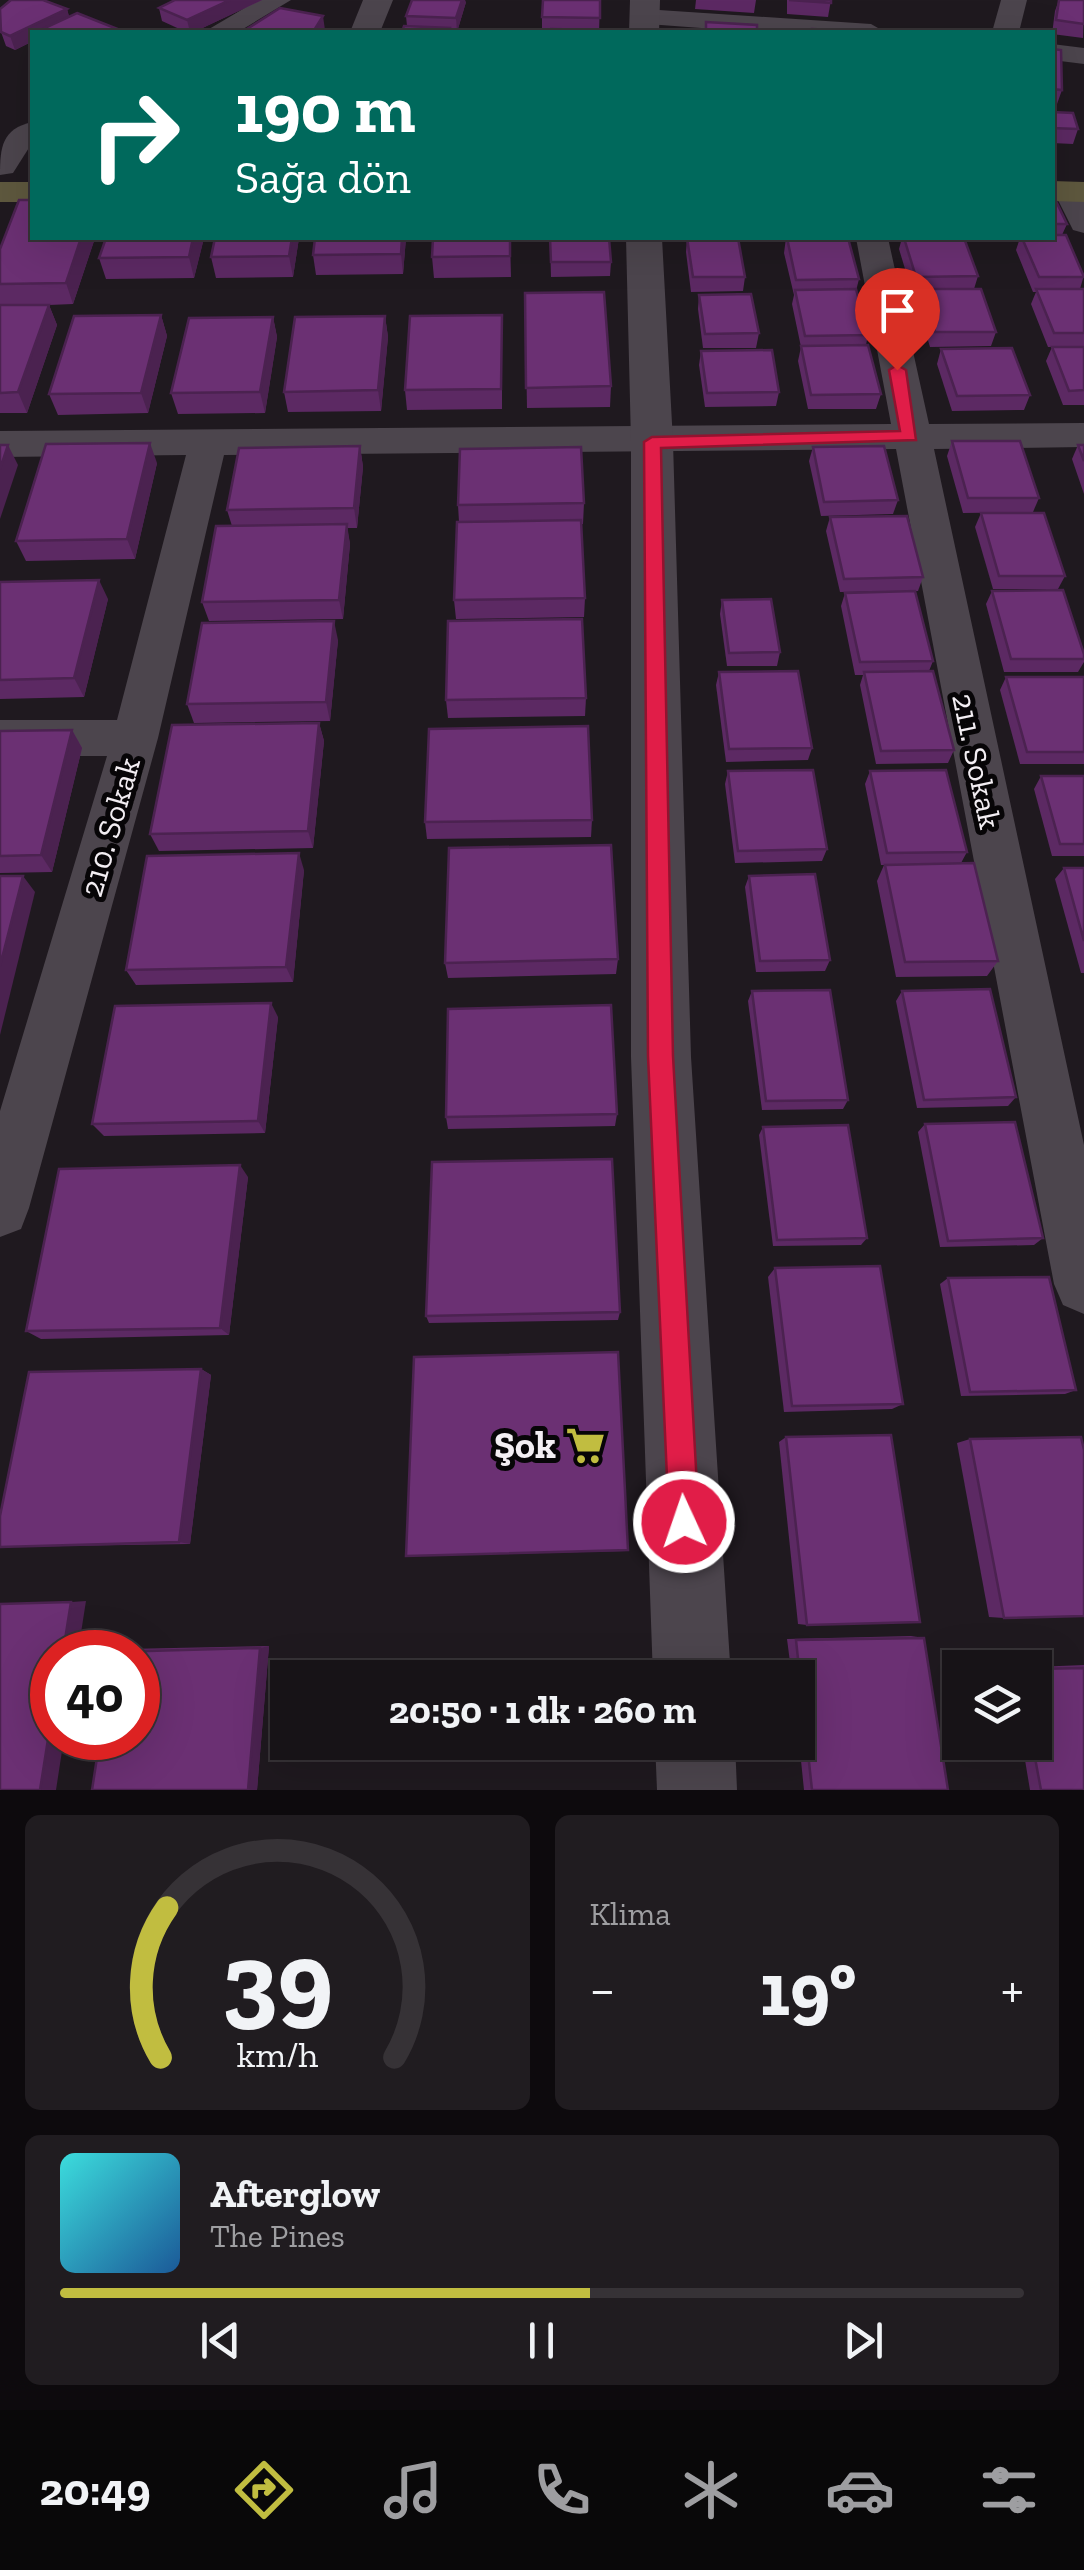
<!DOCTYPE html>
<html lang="tr">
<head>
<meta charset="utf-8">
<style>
	:root { --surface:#171317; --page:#201c20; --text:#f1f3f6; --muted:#9e9ea1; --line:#363236; --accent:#c1bd40 }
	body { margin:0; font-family:"Zilla Slab",serif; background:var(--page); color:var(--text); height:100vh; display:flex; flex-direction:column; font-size:38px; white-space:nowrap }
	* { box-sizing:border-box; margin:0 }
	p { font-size:32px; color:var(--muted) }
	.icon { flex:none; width:55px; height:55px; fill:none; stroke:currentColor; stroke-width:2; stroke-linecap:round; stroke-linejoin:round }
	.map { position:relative; height:1790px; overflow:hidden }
	.panel { display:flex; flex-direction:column; gap:25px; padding:25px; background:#0d0a0d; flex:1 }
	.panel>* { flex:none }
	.banner { position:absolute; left:30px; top:30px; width:1025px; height:210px; border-radius:0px; box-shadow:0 10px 40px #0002,0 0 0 2px var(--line); background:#00695c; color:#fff; overflow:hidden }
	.buttons { position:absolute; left:942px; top:1650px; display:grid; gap:20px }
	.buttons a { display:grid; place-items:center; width:110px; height:110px; border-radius:0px; background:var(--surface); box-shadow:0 10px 40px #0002,0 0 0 2px var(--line); font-size:50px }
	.speed { position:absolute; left:30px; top:1630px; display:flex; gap:20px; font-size:50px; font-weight:700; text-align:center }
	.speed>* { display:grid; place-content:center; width:130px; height:130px; border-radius:50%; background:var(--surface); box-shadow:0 10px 40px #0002,0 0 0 2px var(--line); line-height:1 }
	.speed .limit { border:15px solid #d22; background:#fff; color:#111 }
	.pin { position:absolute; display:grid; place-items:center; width:85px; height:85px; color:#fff; margin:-102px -42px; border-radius:50% 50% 50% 0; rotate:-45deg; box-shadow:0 0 10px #0007 }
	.pin .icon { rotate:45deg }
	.me { position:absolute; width:110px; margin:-55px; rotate:357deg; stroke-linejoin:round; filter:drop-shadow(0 0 8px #0008) }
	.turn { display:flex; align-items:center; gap:35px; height:210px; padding:0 40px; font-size:45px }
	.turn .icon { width:130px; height:130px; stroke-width:2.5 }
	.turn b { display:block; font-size:70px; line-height:85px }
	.big { font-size:75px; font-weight:700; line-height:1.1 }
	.panel .card { flex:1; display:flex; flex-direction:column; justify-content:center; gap:15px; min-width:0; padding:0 35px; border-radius:15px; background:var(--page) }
	.panel .dial { align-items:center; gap:0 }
	.dial svg { height:260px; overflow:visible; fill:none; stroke:var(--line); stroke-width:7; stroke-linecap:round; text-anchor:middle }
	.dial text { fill:var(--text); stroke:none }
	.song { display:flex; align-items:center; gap:30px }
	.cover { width:120px; height:120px; border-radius:15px; background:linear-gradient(135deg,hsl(180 70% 55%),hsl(210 70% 35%)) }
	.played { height:10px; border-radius:5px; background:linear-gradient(90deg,var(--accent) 55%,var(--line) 55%) }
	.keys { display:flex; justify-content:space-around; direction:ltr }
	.heat { display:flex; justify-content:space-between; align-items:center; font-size:55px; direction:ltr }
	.panel .tiles { flex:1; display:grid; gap:25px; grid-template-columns:1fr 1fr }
	.card:last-child { grid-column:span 2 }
	.trip { position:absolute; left:270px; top:1660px; width:545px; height:100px; border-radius:0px; background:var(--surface); box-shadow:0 10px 40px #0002,0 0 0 2px var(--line); font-weight:700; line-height:100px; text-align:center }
	.tabs { display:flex; height:160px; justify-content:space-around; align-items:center; background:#090809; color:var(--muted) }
	.tabs .icon { width:70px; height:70px }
	.tabs .current { color:var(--accent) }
	.tabs b { font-size:45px; color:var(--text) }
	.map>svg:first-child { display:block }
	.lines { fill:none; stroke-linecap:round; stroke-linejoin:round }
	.minor { fill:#4c454d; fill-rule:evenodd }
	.tertiary { fill:#4c454d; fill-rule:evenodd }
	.secondary { fill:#5e583e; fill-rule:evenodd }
	.wall { fill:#5c2963 }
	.shaded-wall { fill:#4b2250 }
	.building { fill:#6b3073; stroke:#4b2250; stroke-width:2.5 }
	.route { fill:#e11d48; stroke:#92132f; stroke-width:2.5 }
	.labels { text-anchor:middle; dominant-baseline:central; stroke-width:10; stroke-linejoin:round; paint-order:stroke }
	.street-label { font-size:32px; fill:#f3eef3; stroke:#070507 }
	.near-poi-label { font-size:38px; font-weight:bold; fill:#f3eef3; stroke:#070507; text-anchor:end }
</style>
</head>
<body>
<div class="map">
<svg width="1084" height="1790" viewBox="0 0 1084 1790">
	<rect width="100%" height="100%" fill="#1f191f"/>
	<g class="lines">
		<g class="minor">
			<path d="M258,0H291L238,32H204Z"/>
			<path d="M1001,0H1027L1019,32H992Z"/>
			<path d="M644,9L871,24L885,32H755L634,23L630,17Z"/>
			<path d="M1052,44L1084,48V64L1052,60Z"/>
			<path d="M32,122V143L13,173L0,175C0,147 2,129 32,122Z"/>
			<path d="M1070,183L1084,189V233L1073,230L1054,192Z"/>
			<path d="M856,238H888L929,424L1084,423V447L934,449L1084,1145V1314L1063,1305L1054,1284L896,449L224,455L158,738L29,1208L21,1229L0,1237V1111L107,756H0V720H117L186,455L0,457V431L891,424Z"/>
		</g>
		<g class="tertiary">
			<path d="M363,0H393L380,32H350Z"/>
			<path d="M630,0H660L659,32H629Z"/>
			<path d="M626,238H662L673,442L691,1057L731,1678H653L631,1057V442Z"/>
			<path d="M655,1742H735L737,1790H657Z"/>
		</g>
		<g class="secondary">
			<path d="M1052,181L1084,182V202L1052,201Z"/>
			<rect x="0" y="182" width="32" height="20"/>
		</g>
	</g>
	<g class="wall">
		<path d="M262,0L194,32H186L162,21L159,8Z"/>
		<path d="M600,0L599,32L542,31V17Z"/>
		<path d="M696,0H756L754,13L695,9Z"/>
		<path d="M787,0H831L828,17L787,14Z"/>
		<path d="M1059,0H1084L1083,38L1052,34L1055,11Z"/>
		<path d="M466,2L457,32H402L407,26L406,16Z"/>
		<path d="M67,9L69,17L32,32V45L31,42L15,50L6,46L1,32Z"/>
		<path d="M1052,49L1062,90L1057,104L1052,103Z"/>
		<path d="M1052,112L1078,129L1073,144L1052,143Z"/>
		<path d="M1052,199L1067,224L1062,235L1084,275L1080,289H1084V405H1063L1046,361L1052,347H1048L1031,304L1036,292H1033L1016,250L1020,238H988H1052Z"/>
		<path d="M95,238L73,304L49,305L57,325L27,413H0V249Z"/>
		<path d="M106,238H204L194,278L106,279L99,258Z"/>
		<path d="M215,238H299L293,277L216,278L211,257Z"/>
		<path d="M315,238H406L403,274L316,275L313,255Z"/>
		<path d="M510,238L511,277L434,278L432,257Z"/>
		<path d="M550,238L611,262L610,276L551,277Z"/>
		<path d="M687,238H743V242H739L745,277L743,291L691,292L686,252Z"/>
		<path d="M786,238H848L859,279L856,291L868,335L866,345L881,394L876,409H808L798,361L801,347L792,304L794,295L784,253Z"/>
		<path d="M902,238H970H964L978,276L974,289L996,332L991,346L930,347L917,304L920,291L912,292L899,249Z"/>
		<path d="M525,293L611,386L610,407L527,408Z"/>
		<path d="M699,295L759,333L756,348H703L698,309Z"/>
		<path d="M161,315L167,336L148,413L58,415L49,394Z"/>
		<path d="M502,315V409L407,410L405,390Z"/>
		<path d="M385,316L388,337L381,411L288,412L284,392Z"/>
		<path d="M273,317L277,337L265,413L178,414L171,393Z"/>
		<path d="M941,349L1030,395L1024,410L952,411L937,364Z"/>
		<path d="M701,351L779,392L776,406L705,407L699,365Z"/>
		<path d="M952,441L1039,498L1033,512L963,513L947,456Z"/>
		<path d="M1078,445H1084V494L1072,459Z"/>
		<path d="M360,446L363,467L357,528H347L350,544L343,619L209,621L202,602L232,526L227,510Z"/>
		<path d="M813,447L898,500L893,514L821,516L809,461Z"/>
		<path d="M157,463L135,559L26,561L16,541Z"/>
		<path d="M584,503L583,524H581L585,598L584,617L456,619L454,600L459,522L458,505Z"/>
		<path d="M981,513L1065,576L1058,589H993L975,527Z"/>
		<path d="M830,517L923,577L918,591L840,592L826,531Z"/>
		<path d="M0,582L108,599L84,697L0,699Z"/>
		<path d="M992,591L1084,654V662L1078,672H1004L986,604Z"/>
		<path d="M845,593L933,661L929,671L954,750L948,763L876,764L860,685L863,675H855L841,606Z"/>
		<path d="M722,600L780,652L777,666H727L720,614Z"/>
		<path d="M338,640L330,721L194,723L187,704Z"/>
		<path d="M719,672L812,748L808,760L726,762L716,685Z"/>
		<path d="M1006,677H1084V764H1020L1000,690Z"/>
		<path d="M586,698L585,716L448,718L446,700Z"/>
		<path d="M319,723L324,741L313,848L159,851L150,834Z"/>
		<path d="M72,730L82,748L52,872L0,873V731Z"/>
		<path d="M728,771L827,849L822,861L735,863L725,784Z"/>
		<path d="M870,771L967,852L961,863L998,961L987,976L896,977L877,881L884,865H881L865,784Z"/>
		<path d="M1041,776H1084V856H1052L1034,789Z"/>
		<path d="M592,820L591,837L427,839L425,822Z"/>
		<path d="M1064,868H1084V973H1081L1055,879Z"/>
		<path d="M304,870L293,982L136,985L126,970Z"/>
		<path d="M749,876L830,960L825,971L756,972L745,887Z"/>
		<path d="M618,959L616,974L448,978L445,963Z"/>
		<path d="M752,991L848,1100L843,1109L762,1110L748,1001Z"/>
		<path d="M902,991L1016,1097L1008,1106L917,1108L896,1001Z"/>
		<path d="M278,1017L265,1133L104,1136L92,1124Z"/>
		<path d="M617,1114L615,1126L448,1129L446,1117Z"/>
		<path d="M925,1124L1043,1238L1034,1245L940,1247L918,1132Z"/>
		<path d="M763,1127L867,1238L861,1245L773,1246L759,1135Z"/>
		<path d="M248,1177L229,1335L41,1339L26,1331Z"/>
		<path d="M775,1268L903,1404L892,1409L784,1412L768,1277Z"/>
		<path d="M948,1278L1076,1390L1065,1394L961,1396L940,1284Z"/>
		<path d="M620,1312L618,1320L429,1323L426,1316Z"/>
		<path d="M201,1369L211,1375L190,1544L0,1547Z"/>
		<path d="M786,1437L807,1625L798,1624L779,1442Z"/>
		<path d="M970,1439L1004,1618L989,1617L957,1443Z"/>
		<path d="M628,1550L626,1551L406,1556Z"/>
		<path d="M911,1636L924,1638L948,1790H804L798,1731V1678H792L787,1639Z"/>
		<path d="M269,1646L257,1790H92L112,1652L126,1649Z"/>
		<path d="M1084,1665V1790H1030L1022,1742H1035V1668H1007Z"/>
	</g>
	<g class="shaded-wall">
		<path d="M230,0H262L194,32H190L187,20Z"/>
		<path d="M462,0H465L466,2L457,32L456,18Z"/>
		<path d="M67,9L71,23L51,32H32V37L29,36L31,42L15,50L10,36Z"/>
		<path d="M323,16L325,30L324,32H313Z"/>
		<path d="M81,238H95L73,304L66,283Z"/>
		<path d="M193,238H204L194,278L189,257Z"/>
		<path d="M292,238H299L293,277L289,256Z"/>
		<path d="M402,238H406L403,274L401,254Z"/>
		<path d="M49,305L57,325L27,413L18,392Z"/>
		<path d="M161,315L167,336L148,413L141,393Z"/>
		<path d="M385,316L388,337L381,411L378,390Z"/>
		<path d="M273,317L277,337L265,413L260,392Z"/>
		<path d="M150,443L157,463L135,559L127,539Z"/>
		<path d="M8,445L18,465L0,519V469Z"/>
		<path d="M360,446L363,467L357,528L354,508Z"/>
		<path d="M347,524L350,544L343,619L339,600Z"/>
		<path d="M99,580L108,599L84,697L74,678Z"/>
		<path d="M334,621L338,640L330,721L326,702Z"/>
		<path d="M319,723L324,741L313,848L308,831Z"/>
		<path d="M72,730L82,748L52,872L41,855Z"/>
		<path d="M299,853L304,870L293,982L286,967Z"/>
		<path d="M23,876L35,892L0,1035V966Z"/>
		<path d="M271,1003L278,1017L265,1133L258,1121Z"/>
		<path d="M240,1165L248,1177L229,1335L220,1328Z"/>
		<path d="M201,1369L211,1375L190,1544L179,1542Z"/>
		<path d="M86,1601L78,1652H63L71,1602Z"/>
		<path d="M269,1646L257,1790H248L260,1648Z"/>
		<path d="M52,1714V1738H64L56,1790H40Z"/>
	</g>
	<g class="building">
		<path d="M11,0H43L67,9L10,36L1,32L0,9Z"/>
		<path d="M175,0H230L187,20L159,8Z"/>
		<path d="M412,0H462L456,18L406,16Z"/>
		<path d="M543,0H600V18L542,17Z"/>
		<path d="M789,0H831V3Z"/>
		<path d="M1059,0H1084V24L1056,20Z"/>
		<path d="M280,8L323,16L313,32H242Z"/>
		<path d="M77,13L125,32H36Z"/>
		<path d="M706,22L757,25V32H706Z"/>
		<path d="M404,26L450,28L449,32H402Z"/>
		<path d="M551,29L597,30L596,32H550Z"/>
		<path d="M812,29L851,31V32H812Z"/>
		<path d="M1052,49L1061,50L1062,90L1052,89Z"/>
		<path d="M1052,112L1073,113L1078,129L1052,128Z"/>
		<path d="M1052,199H1055L1067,224H1052Z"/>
		<path d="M19,200H32V238H81L66,283L0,284V249Z"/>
		<path d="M1052,235H1066L1084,277H1039L1022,238H1052Z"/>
		<path d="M106,238H193L189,257L99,258Z"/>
		<path d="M215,238H292L289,256L211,257Z"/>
		<path d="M315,238H402L401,254L313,255Z"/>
		<path d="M433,238H510V256L432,257Z"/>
		<path d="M550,238H609L611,262H551Z"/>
		<path d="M687,238H738L745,277H693Z"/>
		<path d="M787,238H848L859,279L796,280Z"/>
		<path d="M904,238H964L978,276L916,277Z"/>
		<path d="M856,289L868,335L805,336L795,290Z"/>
		<path d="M921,289H981L996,332H935Z"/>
		<path d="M1036,289H1084V333H1054Z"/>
		<path d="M604,292L611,386L526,388L525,293Z"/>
		<path d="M751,294L759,333L705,334L699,295Z"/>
		<path d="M0,305H49L18,392L0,393Z"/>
		<path d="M161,315L141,393L49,394L74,316Z"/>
		<path d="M502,315L501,389L405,390L410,316Z"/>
		<path d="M385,316L378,390L284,392L295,317Z"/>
		<path d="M273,317L260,392L171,393L189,318Z"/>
		<path d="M868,345L881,394L811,395L801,346Z"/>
		<path d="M1052,347H1084V390L1069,391Z"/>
		<path d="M1012,348L1030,395L957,396L941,349Z"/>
		<path d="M772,350L779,392L707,393L701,351Z"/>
		<path d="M952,441H1020L1039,498H968Z"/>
		<path d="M150,443L127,539L16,541L46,444Z"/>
		<path d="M0,445H8L0,469Z"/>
		<path d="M1078,445H1084V461Z"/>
		<path d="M360,446L354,508L227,510L239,448Z"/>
		<path d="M884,446L898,500L824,502L813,447Z"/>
		<path d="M581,447L584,503L458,505L460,449Z"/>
		<path d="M981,513H1044L1065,576H999Z"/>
		<path d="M907,516L923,577L844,579L830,517Z"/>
		<path d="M581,520L585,598L454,600L457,522Z"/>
		<path d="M347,524L339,600L202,602L216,526Z"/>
		<path d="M99,580L74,678L0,680V582Z"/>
		<path d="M1063,590L1084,654V659H1011L992,591Z"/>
		<path d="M915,591L933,661L860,662L845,593Z"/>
		<path d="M771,599L780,652L729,653L722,600Z"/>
		<path d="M582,619L586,698L446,700L448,621Z"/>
		<path d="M334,621L326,702L187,704L202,623Z"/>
		<path d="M798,671L812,748L729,749L719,672Z"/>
		<path d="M933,671L954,750L881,751L864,672Z"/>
		<path d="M1006,677H1084V752H1027Z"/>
		<path d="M319,723L308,831L150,834L172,725Z"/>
		<path d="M588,726L592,820L425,822L429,729Z"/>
		<path d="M72,730L41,855L0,856V731Z"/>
		<path d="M813,770L827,849L738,851L728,771Z"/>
		<path d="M946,770L967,852L887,853L870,771Z"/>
		<path d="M1041,776H1084V844H1060Z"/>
		<path d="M611,845L618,959L445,963L449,848Z"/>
		<path d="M299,853L286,967L126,970L147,856Z"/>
		<path d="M974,863L998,961L905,962L885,865Z"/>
		<path d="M1064,868H1084V941Z"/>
		<path d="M815,874L830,960L760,961L749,876Z"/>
		<path d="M0,876H23L0,966Z"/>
		<path d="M990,989L1016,1097L924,1100L902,991Z"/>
		<path d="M830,990L848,1100L766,1101L752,991Z"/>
		<path d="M271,1003L258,1121L92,1124L115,1006Z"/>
		<path d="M611,1005L617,1114L446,1117L448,1009Z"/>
		<path d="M1015,1122L1043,1238L948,1241L925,1124Z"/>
		<path d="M848,1125L867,1238L777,1240L763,1127Z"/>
		<path d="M612,1159L620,1312L426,1316L432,1162Z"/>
		<path d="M240,1165L220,1328L26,1331L59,1169Z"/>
		<path d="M880,1266L903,1404L792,1406L775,1268Z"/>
		<path d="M1049,1277L1076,1390L970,1392L948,1278Z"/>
		<path d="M618,1352L628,1550L406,1556L414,1357Z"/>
		<path d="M201,1369L179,1542L0,1547V1516L29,1372Z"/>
		<path d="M891,1435L920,1622L807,1625L786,1437Z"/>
		<path d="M1081,1437L1084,1450V1616L1004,1618L970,1439Z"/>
		<path d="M71,1602L63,1652H52V1714L40,1790H0V1604Z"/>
		<path d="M924,1638L948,1790H812L796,1640Z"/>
		<path d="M260,1648L248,1790H92L100,1738H138V1652H112Z"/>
		<path d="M1084,1668V1790H1041L1032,1742H1035V1669Z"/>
	</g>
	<path class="route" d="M897,365L906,370L916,440L661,448L673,1056L699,1522L694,1533L684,1537L673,1533L669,1522L648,1056L644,442L652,437L900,431L889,370Z"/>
	<defs>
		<symbol id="supermarket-bare" viewBox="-9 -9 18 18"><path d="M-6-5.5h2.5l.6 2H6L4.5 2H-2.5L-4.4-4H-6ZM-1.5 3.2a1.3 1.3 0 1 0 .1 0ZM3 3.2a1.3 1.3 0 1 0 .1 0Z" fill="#c1bd40" stroke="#070507" stroke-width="2.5" paint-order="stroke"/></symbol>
	</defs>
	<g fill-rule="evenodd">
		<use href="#supermarket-bare" x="558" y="1418" width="55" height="55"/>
	</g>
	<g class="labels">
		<g class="street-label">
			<text transform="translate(977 761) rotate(78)">211. Sokak</text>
			<text transform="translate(110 827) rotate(-74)">210. Sokak</text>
		</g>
		<g class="near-poi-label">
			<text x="556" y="1445">Şok</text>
		</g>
	</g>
</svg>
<div class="buttons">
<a><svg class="icon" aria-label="layers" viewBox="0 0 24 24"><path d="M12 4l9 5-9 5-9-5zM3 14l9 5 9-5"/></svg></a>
</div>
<div class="speed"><div class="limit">40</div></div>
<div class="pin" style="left:897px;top:370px;background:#d93025"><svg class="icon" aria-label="arrive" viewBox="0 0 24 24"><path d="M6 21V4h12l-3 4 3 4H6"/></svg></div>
<svg class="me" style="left:684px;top:1522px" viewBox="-20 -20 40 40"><circle r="17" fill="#e11d48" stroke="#fff" stroke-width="3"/><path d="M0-11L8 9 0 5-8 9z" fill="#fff"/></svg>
<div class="trip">20:50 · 1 dk · 260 m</div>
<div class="banner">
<div class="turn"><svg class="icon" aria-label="right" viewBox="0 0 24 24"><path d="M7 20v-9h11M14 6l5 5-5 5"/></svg><div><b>190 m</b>Sağa dön</div></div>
</div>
</div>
<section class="panel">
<div class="tiles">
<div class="card dial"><svg viewBox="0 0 100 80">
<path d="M14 69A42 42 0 1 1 86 69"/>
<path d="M14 69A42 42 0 0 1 16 23" stroke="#c1bd40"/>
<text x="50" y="56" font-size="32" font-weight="700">39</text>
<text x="50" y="72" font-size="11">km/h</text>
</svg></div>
<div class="card"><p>Klima</p>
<div class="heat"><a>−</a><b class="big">19°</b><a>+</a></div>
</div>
<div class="card">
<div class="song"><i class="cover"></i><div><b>Afterglow</b><p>The Pines</p></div></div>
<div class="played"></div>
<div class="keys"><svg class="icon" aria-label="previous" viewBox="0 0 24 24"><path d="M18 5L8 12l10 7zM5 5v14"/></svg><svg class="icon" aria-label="pause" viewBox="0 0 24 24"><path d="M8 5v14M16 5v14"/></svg><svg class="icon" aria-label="next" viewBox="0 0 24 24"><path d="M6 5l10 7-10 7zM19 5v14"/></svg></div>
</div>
</div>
</section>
<nav class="tabs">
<b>20:49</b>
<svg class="icon current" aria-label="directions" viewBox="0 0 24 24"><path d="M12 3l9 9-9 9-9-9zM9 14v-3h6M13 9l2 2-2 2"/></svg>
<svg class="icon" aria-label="music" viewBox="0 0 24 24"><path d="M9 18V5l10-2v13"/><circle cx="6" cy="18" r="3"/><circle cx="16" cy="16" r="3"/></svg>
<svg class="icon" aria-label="phone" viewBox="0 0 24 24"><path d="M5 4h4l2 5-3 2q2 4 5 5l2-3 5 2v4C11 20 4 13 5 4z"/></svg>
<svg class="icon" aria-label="climate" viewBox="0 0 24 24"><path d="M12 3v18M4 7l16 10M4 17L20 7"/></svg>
<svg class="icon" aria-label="car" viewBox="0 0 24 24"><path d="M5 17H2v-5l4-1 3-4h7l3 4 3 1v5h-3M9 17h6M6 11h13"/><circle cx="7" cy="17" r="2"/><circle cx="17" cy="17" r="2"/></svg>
<svg class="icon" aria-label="filters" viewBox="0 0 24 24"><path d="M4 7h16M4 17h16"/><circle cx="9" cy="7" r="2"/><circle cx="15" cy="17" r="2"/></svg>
</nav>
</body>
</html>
